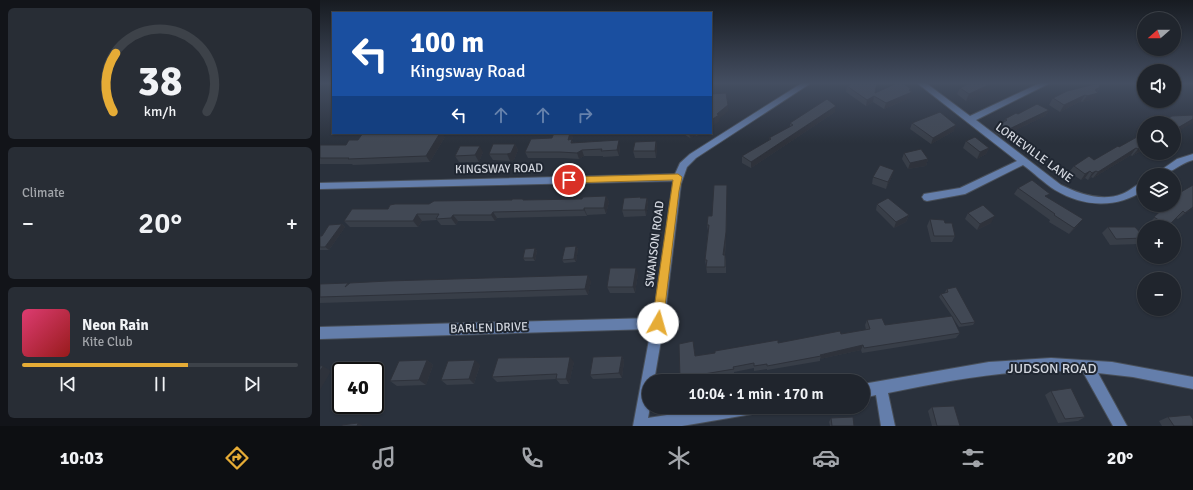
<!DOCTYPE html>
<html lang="en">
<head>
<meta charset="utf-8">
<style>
	:root { --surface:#20252d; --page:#282d35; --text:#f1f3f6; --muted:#a2a5aa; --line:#3d4249; --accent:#e6ac36 }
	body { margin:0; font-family:Signika,sans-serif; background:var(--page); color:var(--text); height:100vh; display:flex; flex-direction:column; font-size:15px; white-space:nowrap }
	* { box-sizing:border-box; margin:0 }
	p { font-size:13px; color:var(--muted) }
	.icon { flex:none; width:22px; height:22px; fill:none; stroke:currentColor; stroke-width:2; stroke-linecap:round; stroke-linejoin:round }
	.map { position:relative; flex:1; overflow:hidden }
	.side { display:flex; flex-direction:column; gap:8px; padding:8px; background:#121419; width:320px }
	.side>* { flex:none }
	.banner { position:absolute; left:12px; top:12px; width:380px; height:122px; border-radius:0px; box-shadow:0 1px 3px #0004,0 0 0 1px var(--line); background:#1a4fa0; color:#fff; overflow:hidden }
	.needle { width:26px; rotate:250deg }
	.buttons { position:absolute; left:817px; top:12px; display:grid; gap:8px }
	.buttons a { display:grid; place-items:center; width:44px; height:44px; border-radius:50%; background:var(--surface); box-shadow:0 1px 3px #0004,0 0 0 1px var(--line); font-size:20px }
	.speed { position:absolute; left:12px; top:362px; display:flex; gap:8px; font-size:20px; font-weight:700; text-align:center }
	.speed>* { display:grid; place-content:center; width:52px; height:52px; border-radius:50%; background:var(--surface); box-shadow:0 1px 3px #0004,0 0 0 1px var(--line); line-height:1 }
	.speed .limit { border:2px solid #111; border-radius:6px; background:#fff; color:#111 }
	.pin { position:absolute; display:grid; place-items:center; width:34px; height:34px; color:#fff; margin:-17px; border:2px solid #fff; border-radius:50%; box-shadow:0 1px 4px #0007 }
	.me { position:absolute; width:44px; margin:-22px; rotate:7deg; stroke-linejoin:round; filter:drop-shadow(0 0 3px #0008) }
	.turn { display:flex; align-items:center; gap:14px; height:84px; padding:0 12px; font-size:18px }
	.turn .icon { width:52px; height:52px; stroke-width:2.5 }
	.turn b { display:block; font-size:28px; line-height:34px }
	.lanes { display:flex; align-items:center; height:38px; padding:0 12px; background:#0003; justify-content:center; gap:20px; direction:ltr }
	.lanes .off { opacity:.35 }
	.big { font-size:30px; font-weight:600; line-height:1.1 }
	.side .card { flex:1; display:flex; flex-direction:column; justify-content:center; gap:6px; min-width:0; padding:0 14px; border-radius:6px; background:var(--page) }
	.side .dial { align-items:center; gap:0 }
	.dial svg { height:104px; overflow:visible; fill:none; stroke:var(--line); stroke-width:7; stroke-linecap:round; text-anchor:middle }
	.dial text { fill:var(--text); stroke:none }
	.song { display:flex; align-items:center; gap:12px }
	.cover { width:48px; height:48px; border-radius:6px; background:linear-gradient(135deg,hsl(340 70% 55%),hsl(0 70% 35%)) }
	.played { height:4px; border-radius:2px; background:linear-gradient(90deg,var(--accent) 60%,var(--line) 60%) }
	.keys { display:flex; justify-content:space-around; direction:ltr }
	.heat { display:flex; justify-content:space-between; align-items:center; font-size:22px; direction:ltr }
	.trip { position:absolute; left:322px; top:374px; width:228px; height:40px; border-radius:20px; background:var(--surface); box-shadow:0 1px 3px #0004,0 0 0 1px var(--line); font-weight:600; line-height:40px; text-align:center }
	.menu { display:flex; height:64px; justify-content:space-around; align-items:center; background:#0d0f12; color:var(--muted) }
	.menu .icon { width:28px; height:28px }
	.menu .active { color:var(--accent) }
	.menu b { font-size:18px; color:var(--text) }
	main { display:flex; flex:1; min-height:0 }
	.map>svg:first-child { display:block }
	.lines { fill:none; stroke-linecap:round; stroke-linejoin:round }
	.minor-casing { stroke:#484f59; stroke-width:2 }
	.minor { fill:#647eab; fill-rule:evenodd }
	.wall { fill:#383e48 }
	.shaded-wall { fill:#2e323b }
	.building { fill:#414854; stroke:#2e323b }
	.route { fill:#e6ac36; stroke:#967023 }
	.labels { text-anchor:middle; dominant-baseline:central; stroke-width:4; stroke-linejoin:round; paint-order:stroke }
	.street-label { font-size:12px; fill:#d3d7df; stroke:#202732 }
	.near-street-label { font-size:14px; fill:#d3d7df; stroke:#202732 }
</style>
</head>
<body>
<main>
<section class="side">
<div class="card dial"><svg viewBox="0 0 100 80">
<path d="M14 69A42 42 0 1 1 86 69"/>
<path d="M14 69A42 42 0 0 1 16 24" stroke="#e6ac36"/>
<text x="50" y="56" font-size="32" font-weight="700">38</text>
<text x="50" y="72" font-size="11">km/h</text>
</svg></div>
<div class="card"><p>Climate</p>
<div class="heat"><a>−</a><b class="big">20°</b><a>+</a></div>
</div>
<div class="card">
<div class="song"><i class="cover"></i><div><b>Neon Rain</b><p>Kite Club</p></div></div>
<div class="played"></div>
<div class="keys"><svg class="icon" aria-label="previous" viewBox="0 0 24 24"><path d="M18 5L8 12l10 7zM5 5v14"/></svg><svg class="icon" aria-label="pause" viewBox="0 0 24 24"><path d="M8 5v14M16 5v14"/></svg><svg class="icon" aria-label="next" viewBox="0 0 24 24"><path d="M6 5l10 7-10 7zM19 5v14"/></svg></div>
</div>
</section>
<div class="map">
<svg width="873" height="426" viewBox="0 0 873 426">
	<rect width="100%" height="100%" fill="#2a313c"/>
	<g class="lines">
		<defs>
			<g id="minor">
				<path d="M482,83H491L376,158L367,167L361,184L344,323L334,381H329L330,407L328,418L397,407H446L444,412L362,426H313L331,329L0,339V327L333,318L353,181L0,189V183L355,174L360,163L370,154Z"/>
				<path d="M597,83H606L650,116L720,83H730L656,120L741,185C759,194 782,202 802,194C810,191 816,184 824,182V190C797,209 763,207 735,190C724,183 714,173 703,165L645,194L607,201L604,200L602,197L604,194L640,188L697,161Z"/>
				<path d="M873,154V160C856,165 852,175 834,175L857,159Z"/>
				<path d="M731,358L792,362L873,377V389L813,377L778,373L807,426H793L763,372C697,367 633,380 568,393L575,426H561L556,395L543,398V384L669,362Z"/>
			</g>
		</defs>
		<use href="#minor" class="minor-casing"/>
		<use href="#minor" class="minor"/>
	</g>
	<g class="wall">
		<path d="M650,83H684L646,101L637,94L640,88Z"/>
		<path d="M527,86L555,93L591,89L590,98L564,109L553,102L546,106L526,92Z"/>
		<path d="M780,87L774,99L762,102L761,101L740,112L729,105L733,98Z"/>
		<path d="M729,110L725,116L681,137L674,132L678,126L684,122L685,119L698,114Z"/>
		<path d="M515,112L431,168L422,163V156L449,141V138L470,127V123Z"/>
		<path d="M592,123L634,131L611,144L590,129Z"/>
		<path d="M362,133H382L377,136L375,135L370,138Z"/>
		<path d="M253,136L252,140L253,143L300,146L299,156L283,157V156H264L259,159L243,158H208L205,152L232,138Z"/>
		<path d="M125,137L110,162L33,165L32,164H0V145H26Z"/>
		<path d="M336,141L337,148L336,158H315L313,151Z"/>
		<path d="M646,141L669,148L666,154L657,159L643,148Z"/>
		<path d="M195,144L198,150L194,160L190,161L173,160L169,154Z"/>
		<path d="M799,147L824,149L812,156L811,155L773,178L771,177L768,180L765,178L761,180L749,172L754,166L774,160Z"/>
		<path d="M163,152L159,162H139L135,156Z"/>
		<path d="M584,153L608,159L606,166L588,169L582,159Z"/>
		<path d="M572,176L566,189L552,184L553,177Z"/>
		<path d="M698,188L727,198L758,225L749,234L729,222L730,220L694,194Z"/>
		<path d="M407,191L406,238L405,255L406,261V273H387L386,266L385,260L388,231L387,225L392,216Z"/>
		<path d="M286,196L289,202L286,214L267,215V216L177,218L175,221H138L136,225H121L117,220L102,221L98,227H30L24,221L68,209L109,204L186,200L203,199L204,200L262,199Z"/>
		<path d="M321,197V198H327L328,205L326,216L304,217L302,210Z"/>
		<path d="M557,204L589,215L586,222L574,228L556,210Z"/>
		<path d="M842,205H854L873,208L858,219L856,218L847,227H833L828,224L843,209L840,207Z"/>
		<path d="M648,213L671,223L657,230L645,219Z"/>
		<path d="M610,219L625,223L635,236L632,242H611L607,226Z"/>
		<path d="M22,224L25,227L9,250H0V236H2Z"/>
		<path d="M788,227L824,237V239L819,244L790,245L782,233Z"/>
		<path d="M256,246L258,249L256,262L244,263L242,260Z"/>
		<path d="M215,248L217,251L215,261H205L203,258Z"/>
		<path d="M318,274L315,293H290L287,287Z"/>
		<path d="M271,281L268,295L0,303V284H29Z"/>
		<path d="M627,289L655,322L653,325L639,327L633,318L640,333L636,338L542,353L541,350L500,359V361L447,370V369L434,371V368L414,372V374L369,381H361L360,378L373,341L375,356L546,330L545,325L547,320L565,325L632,316L619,297L621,294L625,293V292Z"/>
		<path d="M302,356L304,361L302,378L273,379L270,375Z"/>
		<path d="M107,360L113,365L106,385L77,386L70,381Z"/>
		<path d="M254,362L249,384H240L236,379L177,382L172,377Z"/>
		<path d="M160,365L154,384L127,385L121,380Z"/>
		<path d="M21,373V389L14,386Z"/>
		<path d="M731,391L765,417L758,421L738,423L725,395Z"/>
		<path d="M612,407L640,426H612L608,411Z"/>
		<path d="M848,417L873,426H842L839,421Z"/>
		<path d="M511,418L534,426H510L509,422Z"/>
	</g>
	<g class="shaded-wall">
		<path d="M673,83H684L646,101L649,94Z"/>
		<path d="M780,87L776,93H778L774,99L762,102L767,96L775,90Z"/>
		<path d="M591,89L590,93L592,92L590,98L564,109L566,103Z"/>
		<path d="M765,95L761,101L740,112L744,105Z"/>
		<path d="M554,96L553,102L546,106L547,100Z"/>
		<path d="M408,105L409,111L399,119V122L391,127V120L397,114Z"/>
		<path d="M516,106L515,112L431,168V162Z"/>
		<path d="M729,110L725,116L681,137L685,131Z"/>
		<path d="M873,119V123L854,134V130Z"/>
		<path d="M636,125L634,131L611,144L613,138Z"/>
		<path d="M120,133H122L125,137L110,162L106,156Z"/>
		<path d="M250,133H252L253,136L252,140L254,146H251L248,140Z"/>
		<path d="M369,133H375V135L370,138Z"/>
		<path d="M376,133H382L377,136Z"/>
		<path d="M299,140L300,146L299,156L297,150Z"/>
		<path d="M336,141L337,148L336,158L335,151Z"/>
		<path d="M195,144L198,150L194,160L190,161L187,154Z"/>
		<path d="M824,145V149L812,156L818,149Z"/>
		<path d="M160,146L163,152L159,162L155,155Z"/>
		<path d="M669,148L666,154L657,159L660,152Z"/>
		<path d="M816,148L811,155L773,178L778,172Z"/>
		<path d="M262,150L264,156L259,159L257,153Z"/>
		<path d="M608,159L606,166L588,169L590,163Z"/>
		<path d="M574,170L572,176L566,189L568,182Z"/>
		<path d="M770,171L765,178L761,180L765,174Z"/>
		<path d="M776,171L771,177L768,180L772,173Z"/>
		<path d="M407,185L406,238L404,261L403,255Z"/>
		<path d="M286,196L289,202L286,214L284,208Z"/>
		<path d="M327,198L328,205L326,216L325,210Z"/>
		<path d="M873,207V208L858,219L865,213Z"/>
		<path d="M264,208L267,215V216L264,210Z"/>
		<path d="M173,212L177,218L175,221L171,215Z"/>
		<path d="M97,214L102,221L98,227L93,221Z"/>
		<path d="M133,215L138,221L136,225L131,218Z"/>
		<path d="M589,215L586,222L574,228L576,222Z"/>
		<path d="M675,216L671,223L657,230L660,224Z"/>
		<path d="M763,219L758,225L749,234L754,228Z"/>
		<path d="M22,224L25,227L9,250L5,247Z"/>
		<path d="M256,246L258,249L256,262L254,259Z"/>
		<path d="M215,248L217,251L215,261L213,258Z"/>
		<path d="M316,268L318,274L315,293L313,287Z"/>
		<path d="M268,275L271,281L268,295L265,289Z"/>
		<path d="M543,345L541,350L500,359L501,356L500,355Z"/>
		<path d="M302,356L304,361L302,378L299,373Z"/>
		<path d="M250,357L254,362L249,384L246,379Z"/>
		<path d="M107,360L113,365L106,385L99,380Z"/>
		<path d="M155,360L160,365L154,384L149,379Z"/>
		<path d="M3,366L11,371L0,390V371Z"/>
		<path d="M54,366L62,371L55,384V371H51Z"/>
		<path d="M38,423L42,425V426H37Z"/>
	</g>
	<g class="building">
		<path d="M533,83H557L555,93L577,83H583L591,89L589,90L592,92L566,103L554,96L547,100L527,86Z"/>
		<path d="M650,83H673L649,94L640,88Z"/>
		<path d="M779,83L780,87L775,90L778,93L767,96L765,95L744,105L733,98L747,91Z"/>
		<path d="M406,93L408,105L397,114L399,115L391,120V94Z"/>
		<path d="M507,99L516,106L431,162L422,156L451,139L449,138L473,125L470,123Z"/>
		<path d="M717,104L729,110L685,131L678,126L687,120L685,119L696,113L698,114Z"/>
		<path d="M620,112L636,125L613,138L592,123Z"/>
		<path d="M873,115V119L854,130V123H841L852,116Z"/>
		<path d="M43,133H120L106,156L28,159L29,158H0V145H26L29,140H38Z"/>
		<path d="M234,133H250L248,140L252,139L251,143L299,140L297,150L281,151L282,149L262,150L257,153L240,152H205L211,139L232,138Z"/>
		<path d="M824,133V145L818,149L816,148L778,172L776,171L772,173L770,171L765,174L754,166L769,156L774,160L798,146L799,147Z"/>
		<path d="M655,137L669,148L660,152L646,141Z"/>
		<path d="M336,141L335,151H313L315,142Z"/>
		<path d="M173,144H195L191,153L187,154H169Z"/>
		<path d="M140,146H160L155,155L135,156Z"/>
		<path d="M601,149L608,159L590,163L584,153Z"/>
		<path d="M560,165L574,170L568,182L553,177Z"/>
		<path d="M712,180L730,194L725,196L763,219L754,228L734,215L735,214L698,188Z"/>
		<path d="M394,185H407L406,232L403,255H405V267H386L387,260H385L389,225H387L388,216H392Z"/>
		<path d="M873,185V207L865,213L863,211L848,226L834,217L847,205H854V196Z"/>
		<path d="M286,196L284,208H264V210L173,212L171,215H133L131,218L116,219L119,214H97L93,221H24L32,209H68L70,205L75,204H109L114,201L186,200H192V199H203V200L262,199L263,197Z"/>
		<path d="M321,197L320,198H327L325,210H302L304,198Z"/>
		<path d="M568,198L589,215L576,222L557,204Z"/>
		<path d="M663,205L675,216L660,224L648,213Z"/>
		<path d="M610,219L624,220L625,223H632L635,236H614Z"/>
		<path d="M22,224L5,247H0V236H2L9,225Z"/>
		<path d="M788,227H815L824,237V238L796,239Z"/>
		<path d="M256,246L254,259L242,260L245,247Z"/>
		<path d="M215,248L213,258H203L205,249Z"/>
		<path d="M290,268H316L313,287H287Z"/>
		<path d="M268,275L265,289L0,297V284L28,283L25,287L30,283L68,281Z"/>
		<path d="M636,287L655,322L641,324L621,294L628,292L627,289Z"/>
		<path d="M632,316L640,333L544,348L543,345L500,355L501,356L447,366V364L434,366V363L413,367L414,369L360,378L359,344L373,341L375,356L395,353V351L458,340V343L520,331L521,334L550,329L547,320L562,318L565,325Z"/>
		<path d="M302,356L299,373L270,375L273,357Z"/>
		<path d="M250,357L246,379H236L237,374L172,377L178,358Z"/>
		<path d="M107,360L99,380L70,381L79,361Z"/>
		<path d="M155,360L149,379L121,380L128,361Z"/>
		<path d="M0,366H3L0,371Z"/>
		<path d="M24,366H54L51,371H22Z"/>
		<path d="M21,373V385L14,386Z"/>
		<path d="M751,388L765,417L745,419L731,391Z"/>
		<path d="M634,406L640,426H617L612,407Z"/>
		<path d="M870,415L873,419V426H854L848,417Z"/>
		<path d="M533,417L534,426H512L511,418Z"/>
		<path d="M38,423L37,426H22V425Z"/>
	</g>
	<linearGradient id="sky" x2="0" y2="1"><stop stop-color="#171b21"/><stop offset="0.58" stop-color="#444e61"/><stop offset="1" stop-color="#444e61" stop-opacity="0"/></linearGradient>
	<rect width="873" height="143" fill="url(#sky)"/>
	<path class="route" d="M358,174L362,177L359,191L343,323L342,327L338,328L334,327L332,323L353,180L249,183L245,180L249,177Z"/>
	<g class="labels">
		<g class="street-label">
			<text transform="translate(714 153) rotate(36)">LORIEVILLE LANE</text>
			<text transform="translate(179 169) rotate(-1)">KINGSWAY ROAD</text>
			<text transform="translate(335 244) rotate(-83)">SWANSON ROAD</text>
			<text transform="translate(169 328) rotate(-2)">BARLEN DRIVE</text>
		</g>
		<g class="near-street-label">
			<text x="732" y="368">JUDSON ROAD</text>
		</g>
	</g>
</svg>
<div class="buttons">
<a><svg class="needle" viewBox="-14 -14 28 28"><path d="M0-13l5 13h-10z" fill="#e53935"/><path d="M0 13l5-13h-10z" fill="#a2a5aa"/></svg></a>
<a><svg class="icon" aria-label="sound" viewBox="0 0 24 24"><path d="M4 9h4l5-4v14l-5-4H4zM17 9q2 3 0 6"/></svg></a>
<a><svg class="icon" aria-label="search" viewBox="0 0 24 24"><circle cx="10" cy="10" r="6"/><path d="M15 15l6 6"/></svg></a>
<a><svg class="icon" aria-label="layers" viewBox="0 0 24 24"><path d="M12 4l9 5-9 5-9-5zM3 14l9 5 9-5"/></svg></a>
<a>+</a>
<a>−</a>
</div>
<div class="speed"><div class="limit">40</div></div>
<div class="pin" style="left:249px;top:180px;background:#d93025"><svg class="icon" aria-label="arrive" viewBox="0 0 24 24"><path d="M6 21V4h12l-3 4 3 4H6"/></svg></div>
<svg class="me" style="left:338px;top:323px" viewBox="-20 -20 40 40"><circle r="19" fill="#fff"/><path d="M0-13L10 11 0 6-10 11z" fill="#e6ac36"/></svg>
<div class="trip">10:04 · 1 min · 170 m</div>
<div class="banner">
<div class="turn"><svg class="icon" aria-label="left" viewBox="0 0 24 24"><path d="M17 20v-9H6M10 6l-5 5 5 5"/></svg><div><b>100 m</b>Kingsway Road</div></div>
<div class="lanes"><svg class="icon" aria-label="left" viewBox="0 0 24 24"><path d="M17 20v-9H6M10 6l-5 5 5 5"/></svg><svg class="icon off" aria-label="ahead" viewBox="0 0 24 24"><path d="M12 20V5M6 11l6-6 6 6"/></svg><svg class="icon off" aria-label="ahead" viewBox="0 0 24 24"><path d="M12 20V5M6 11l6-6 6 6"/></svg><svg class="icon off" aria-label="right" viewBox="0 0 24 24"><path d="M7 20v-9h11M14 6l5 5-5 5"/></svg></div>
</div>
</div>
</main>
<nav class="menu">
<b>10:03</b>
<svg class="icon active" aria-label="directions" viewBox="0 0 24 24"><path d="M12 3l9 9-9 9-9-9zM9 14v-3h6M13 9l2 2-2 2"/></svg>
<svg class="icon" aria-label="music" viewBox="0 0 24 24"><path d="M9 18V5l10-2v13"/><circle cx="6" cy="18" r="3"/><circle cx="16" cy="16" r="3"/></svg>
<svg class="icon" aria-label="phone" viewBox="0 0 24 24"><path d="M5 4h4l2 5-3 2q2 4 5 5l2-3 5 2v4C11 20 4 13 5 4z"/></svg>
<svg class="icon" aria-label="climate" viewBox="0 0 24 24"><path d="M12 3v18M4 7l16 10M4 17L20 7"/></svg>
<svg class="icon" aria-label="car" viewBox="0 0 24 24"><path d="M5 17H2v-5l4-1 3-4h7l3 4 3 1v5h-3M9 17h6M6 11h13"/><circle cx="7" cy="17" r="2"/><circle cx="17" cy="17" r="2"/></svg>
<svg class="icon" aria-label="filters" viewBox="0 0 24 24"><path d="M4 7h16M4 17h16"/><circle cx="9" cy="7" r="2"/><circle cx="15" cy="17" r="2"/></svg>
<b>20°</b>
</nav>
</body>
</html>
